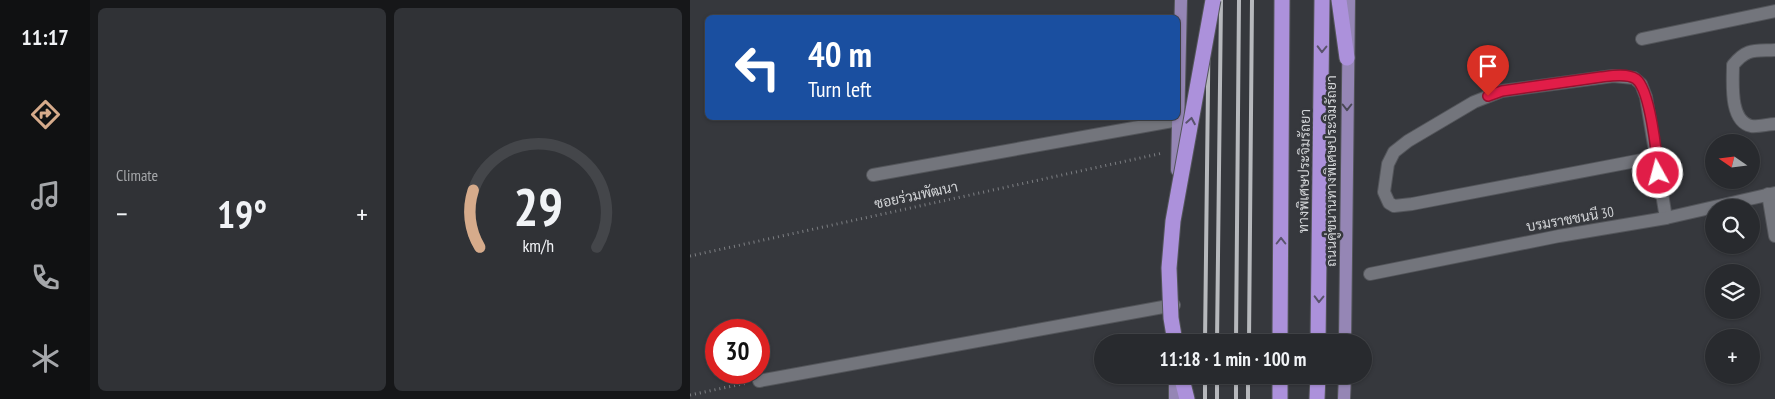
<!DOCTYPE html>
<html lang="en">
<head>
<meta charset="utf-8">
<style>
	:root { --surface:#282a2e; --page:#303236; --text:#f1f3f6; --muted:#a5a7aa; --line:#44464a; --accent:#d6ab8b }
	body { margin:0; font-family:"PT Sans Narrow",Sarabun,sans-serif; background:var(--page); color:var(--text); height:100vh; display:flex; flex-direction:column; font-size:19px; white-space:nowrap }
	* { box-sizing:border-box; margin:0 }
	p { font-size:16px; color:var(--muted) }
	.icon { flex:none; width:28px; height:28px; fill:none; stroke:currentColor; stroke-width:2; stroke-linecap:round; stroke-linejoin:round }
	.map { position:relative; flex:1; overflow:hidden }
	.drawer { display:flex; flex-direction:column; gap:8px; padding:8px; background:#161719; width:600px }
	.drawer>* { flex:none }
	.banner { position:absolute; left:15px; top:15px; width:475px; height:105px; border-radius:8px; box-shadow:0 1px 4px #0004,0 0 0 1px var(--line); background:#1a4fa0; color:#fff; overflow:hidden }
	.needle { width:32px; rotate:284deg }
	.buttons { position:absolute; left:1015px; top:134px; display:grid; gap:10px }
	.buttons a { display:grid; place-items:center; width:55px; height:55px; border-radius:50%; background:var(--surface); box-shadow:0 1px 4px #0004,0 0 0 1px var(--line); font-size:25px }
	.speed { position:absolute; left:15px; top:319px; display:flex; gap:10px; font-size:25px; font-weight:700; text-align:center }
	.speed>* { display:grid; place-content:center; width:65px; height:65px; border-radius:50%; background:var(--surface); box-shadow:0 1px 4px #0004,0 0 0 1px var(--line); line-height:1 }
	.speed .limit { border:8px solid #d22; background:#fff; color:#111 }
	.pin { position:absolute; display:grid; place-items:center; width:42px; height:42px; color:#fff; margin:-51px -21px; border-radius:50% 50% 50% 0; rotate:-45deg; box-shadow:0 0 5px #0007 }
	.pin .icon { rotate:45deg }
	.me { position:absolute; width:55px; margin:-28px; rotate:353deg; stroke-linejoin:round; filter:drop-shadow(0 0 4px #0008) }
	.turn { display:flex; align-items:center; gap:18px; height:105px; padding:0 20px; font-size:22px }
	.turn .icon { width:65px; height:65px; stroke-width:2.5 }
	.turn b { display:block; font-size:35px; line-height:42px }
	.big { font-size:38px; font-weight:800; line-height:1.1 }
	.drawer .widget { flex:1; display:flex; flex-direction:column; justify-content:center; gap:8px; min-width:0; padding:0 18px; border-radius:8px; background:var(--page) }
	.drawer .dial { align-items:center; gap:0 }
	.dial svg { height:130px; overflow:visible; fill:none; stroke:var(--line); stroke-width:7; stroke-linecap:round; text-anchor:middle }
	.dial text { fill:var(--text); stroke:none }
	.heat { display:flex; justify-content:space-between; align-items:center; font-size:28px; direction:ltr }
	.drawer .tiles { flex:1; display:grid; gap:8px; grid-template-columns:repeat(2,1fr) }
	.trip { position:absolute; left:404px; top:334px; width:278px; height:50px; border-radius:25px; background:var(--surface); box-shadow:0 1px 4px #0004,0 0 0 1px var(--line); font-weight:800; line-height:50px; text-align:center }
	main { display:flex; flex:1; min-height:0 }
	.tabs { display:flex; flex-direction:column; width:90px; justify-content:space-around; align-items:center; background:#101112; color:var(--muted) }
	.tabs .icon { width:35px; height:35px }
	.tabs .current { color:var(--accent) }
	.tabs b { font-size:22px; color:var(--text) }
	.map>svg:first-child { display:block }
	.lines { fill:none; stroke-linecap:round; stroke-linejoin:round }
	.minor-casing { stroke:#53555a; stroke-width:14 }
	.major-casing { stroke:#53555a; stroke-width:14 }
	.highway-casing { stroke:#53555a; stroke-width:17 }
	.path { stroke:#7d7f83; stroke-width:3; stroke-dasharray:1 4; stroke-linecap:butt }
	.minor { stroke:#73757c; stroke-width:12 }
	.major { stroke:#9586b5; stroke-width:12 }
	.highway { stroke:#ac91db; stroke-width:15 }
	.rail { stroke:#b7b9bd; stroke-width:4 }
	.highway-bridge-casing { stroke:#53555a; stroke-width:17; stroke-linecap:butt }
	.highway-bridge { stroke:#ac91db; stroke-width:15 }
	.oneway { stroke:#59536c }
	.oneway2 { stroke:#494855 }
	.route-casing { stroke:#92132f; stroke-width:12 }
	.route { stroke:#e11d48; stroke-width:9 }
	.labels { text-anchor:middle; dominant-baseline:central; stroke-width:5; stroke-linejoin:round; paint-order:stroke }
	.street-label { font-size:14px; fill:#d2d4d7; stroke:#36383d }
</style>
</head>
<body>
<main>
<nav class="tabs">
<b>11:17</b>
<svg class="icon current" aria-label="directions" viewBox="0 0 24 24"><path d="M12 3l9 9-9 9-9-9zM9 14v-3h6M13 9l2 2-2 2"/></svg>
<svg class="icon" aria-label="music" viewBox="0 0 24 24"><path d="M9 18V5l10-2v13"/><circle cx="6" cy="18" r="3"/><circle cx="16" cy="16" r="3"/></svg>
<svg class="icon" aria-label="phone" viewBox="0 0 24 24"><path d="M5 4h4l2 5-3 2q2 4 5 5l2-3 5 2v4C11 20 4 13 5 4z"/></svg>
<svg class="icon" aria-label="climate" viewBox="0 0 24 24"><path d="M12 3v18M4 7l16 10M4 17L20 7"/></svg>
</nav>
<section class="drawer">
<div class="tiles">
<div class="widget"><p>Climate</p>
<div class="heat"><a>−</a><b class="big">19°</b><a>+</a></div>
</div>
<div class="widget dial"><svg viewBox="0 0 100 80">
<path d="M14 69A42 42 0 1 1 86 69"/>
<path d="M14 69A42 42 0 0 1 10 34" stroke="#d6ab8b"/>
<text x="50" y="56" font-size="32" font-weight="700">29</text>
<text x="50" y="72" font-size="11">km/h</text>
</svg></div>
</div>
</section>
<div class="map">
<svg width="1085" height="399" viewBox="0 0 1085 399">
	<rect width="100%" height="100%" fill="#36383d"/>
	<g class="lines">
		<defs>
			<g id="minor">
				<path d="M952,39L1085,11"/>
				<path d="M1085,50C1064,51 1057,48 1043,65C1043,82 1039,121 1061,126C1068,127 1078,124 1085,124"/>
				<path d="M967,157L722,204L704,206L699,203L694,192L698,164L704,152L718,141L784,102L812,91L923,76L944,78L951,84L956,97L976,218"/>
				<path d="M183,175L488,120"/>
				<path d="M1078,194L1085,236"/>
				<path d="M680,274L869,236L976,218L1085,193"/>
				<path d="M69,381L484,305"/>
			</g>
			<g id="major">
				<path d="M487,170L491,0"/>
				<path d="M655,342L659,0"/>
				<path d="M485,375V399"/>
				<path d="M654,399L655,375"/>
			</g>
			<g id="highway">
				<path d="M649,0L657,58"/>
				<path d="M590,342L592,0"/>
				<path d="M628,342L632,0"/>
				<path d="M491,375L497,399"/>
				<path d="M590,399V375"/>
				<path d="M627,399L628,375"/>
			</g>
		</defs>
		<use href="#minor" class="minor-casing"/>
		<use href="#major" class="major-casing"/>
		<use href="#highway" class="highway-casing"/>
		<g class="path">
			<path d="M0,256L473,153"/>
			<path d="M0,395L57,383"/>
		</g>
		<use href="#minor" class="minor"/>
		<use href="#major" class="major"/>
		<use href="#highway" class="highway"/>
		<g class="rail">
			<path d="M515,342L519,0"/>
			<path d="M527,342L531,0"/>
			<path d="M546,342L549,0"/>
			<path d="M559,342L562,0"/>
			<path d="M515,399V375"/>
			<path d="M527,399V375"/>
			<path d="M546,399V375"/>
			<path d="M558,399V375"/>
		</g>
		<defs>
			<path id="highway-bridge" d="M485,342L481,318L479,268L483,221L523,0"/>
		</defs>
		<use href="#highway-bridge" class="highway-bridge-casing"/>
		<use href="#highway-bridge" class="highway-bridge"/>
	</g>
	<defs><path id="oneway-chevron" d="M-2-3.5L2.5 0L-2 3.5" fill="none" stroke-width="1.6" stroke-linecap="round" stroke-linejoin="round" transform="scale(1.25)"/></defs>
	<g class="oneway">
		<use href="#oneway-chevron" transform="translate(632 49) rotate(91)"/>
		<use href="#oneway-chevron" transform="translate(501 121) rotate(-80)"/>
		<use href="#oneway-chevron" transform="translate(591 241) rotate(-90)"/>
		<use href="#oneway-chevron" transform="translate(629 299) rotate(91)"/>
	</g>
	<use class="oneway2" href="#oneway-chevron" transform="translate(657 107) rotate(90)"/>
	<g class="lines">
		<defs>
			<path id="route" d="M798,96L812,91L911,77C920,76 937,73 946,79C960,89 967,154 968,173"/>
		</defs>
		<use href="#route" class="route-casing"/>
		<use href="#route" class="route"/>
	</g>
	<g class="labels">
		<g class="street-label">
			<text transform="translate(614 171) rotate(-89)">ทางพิเศษประจิมรัถยา</text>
			<text transform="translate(641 171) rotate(-90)">ถนนคู่ขนานทางพิเศษประจิมรัถยา</text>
			<text transform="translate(226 195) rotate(-12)">ซอยร่วมพัฒนา</text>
			<text transform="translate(880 219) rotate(-10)">บรมราชชนนี 30</text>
		</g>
	</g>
</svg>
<div class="buttons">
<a><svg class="needle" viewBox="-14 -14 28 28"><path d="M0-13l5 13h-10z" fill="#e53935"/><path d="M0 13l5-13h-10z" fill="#a5a7aa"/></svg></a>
<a><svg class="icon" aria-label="search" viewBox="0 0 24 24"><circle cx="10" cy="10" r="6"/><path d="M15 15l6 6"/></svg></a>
<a><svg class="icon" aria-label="layers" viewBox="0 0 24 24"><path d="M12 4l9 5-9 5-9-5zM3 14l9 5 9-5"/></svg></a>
<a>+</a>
</div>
<div class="speed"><div class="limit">30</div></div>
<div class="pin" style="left:798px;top:96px;background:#d93025"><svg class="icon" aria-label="arrive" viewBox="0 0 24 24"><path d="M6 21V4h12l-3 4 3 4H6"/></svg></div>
<svg class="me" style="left:968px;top:173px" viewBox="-20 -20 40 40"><circle r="17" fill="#e11d48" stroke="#fff" stroke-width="3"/><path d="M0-11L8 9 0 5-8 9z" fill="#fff"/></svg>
<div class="trip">11:18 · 1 min · 100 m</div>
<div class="banner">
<div class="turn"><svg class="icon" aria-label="left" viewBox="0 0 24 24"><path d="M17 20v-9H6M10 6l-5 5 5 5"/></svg><div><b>40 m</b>Turn left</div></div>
</div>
</div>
</main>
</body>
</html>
